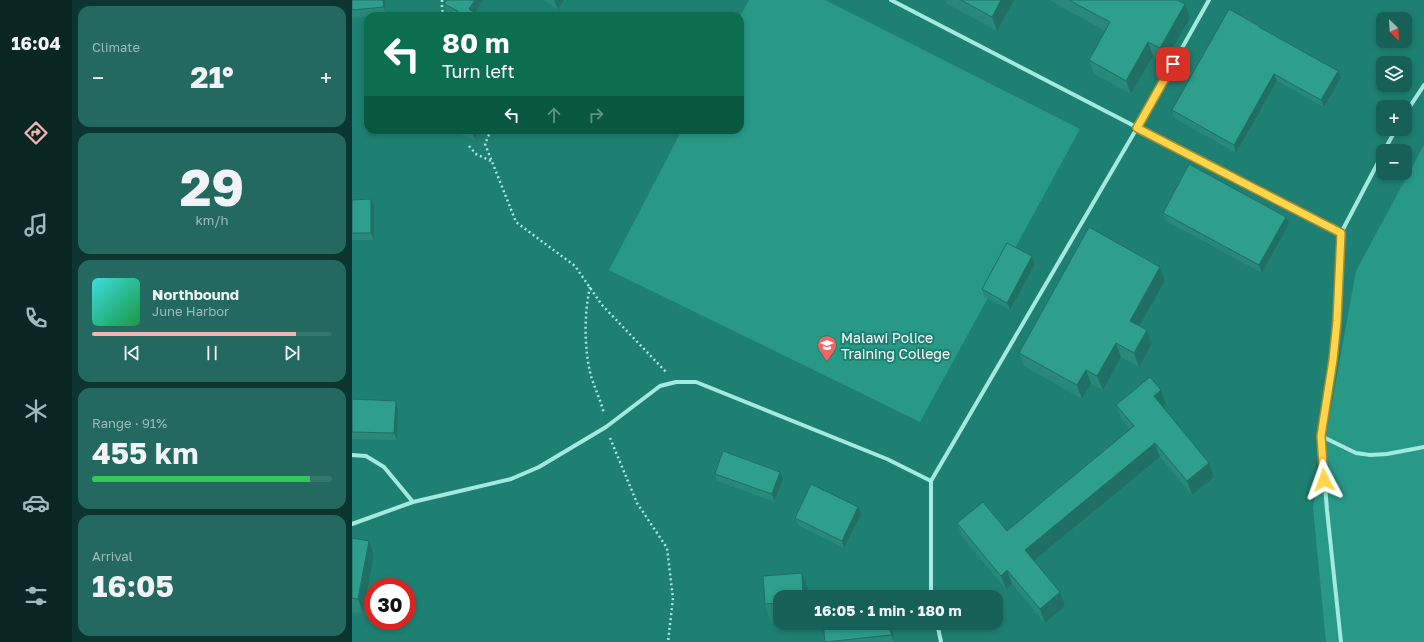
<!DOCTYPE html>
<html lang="en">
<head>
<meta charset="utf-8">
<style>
	:root { --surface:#166056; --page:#236960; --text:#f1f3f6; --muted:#9ebbb9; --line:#35756c; --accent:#f4b2b3 }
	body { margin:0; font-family:"Golos Text",sans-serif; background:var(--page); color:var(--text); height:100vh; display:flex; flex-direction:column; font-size:15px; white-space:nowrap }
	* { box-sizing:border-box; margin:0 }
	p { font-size:13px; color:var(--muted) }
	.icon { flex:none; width:22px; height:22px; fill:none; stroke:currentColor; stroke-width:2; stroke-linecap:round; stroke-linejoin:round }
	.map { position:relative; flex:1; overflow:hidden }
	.panel { display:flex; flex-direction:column; gap:6px; padding:6px; background:#0c352f; width:280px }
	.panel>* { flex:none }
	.guide { position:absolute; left:12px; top:12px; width:380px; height:122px; border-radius:12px; box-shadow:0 2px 6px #0003; background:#0b6e4f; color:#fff; overflow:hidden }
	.needle { width:26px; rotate:155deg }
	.controls { position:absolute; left:1024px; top:12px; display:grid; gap:8px }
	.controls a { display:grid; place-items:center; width:36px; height:36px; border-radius:8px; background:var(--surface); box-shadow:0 2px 6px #0003; font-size:20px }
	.speed { position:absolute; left:12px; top:578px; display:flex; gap:8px; font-size:20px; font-weight:700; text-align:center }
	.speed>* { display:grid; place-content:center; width:52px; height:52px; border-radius:50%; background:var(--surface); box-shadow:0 2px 6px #0003; line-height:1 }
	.speed .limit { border:6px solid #d22; background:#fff; color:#111 }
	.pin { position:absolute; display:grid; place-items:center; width:34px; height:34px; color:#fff; margin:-17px; border-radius:8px; box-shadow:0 2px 6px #0006 }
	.me { position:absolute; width:44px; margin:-22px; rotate:356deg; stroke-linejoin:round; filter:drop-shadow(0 0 3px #0008) }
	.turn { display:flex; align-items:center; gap:14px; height:84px; padding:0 12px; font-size:18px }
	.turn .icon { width:52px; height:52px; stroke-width:2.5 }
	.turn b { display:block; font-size:28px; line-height:34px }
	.lanes { display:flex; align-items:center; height:38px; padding:0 12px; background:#0003; justify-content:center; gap:20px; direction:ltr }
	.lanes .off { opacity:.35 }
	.big { font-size:30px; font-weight:700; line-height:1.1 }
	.panel .widget { flex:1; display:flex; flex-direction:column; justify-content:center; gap:6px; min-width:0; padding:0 14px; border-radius:12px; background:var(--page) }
	.panel .dial { align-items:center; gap:0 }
	.dial b { font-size:52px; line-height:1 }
	.song { display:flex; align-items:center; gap:12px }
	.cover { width:48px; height:48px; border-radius:6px; background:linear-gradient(135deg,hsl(180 70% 55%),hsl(140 70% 35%)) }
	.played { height:4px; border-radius:2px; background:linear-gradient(90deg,var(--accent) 85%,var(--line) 85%) }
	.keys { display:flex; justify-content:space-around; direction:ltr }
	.heat { display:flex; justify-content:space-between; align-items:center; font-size:22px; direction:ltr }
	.charge { height:6px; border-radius:3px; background:linear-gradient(90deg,#34c759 91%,var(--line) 0) }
	.trip { position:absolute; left:421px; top:590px; width:230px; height:40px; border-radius:12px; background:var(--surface); box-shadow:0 2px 6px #0003; font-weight:700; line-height:40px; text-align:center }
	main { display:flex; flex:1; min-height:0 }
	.dock { display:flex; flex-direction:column; width:72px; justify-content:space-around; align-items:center; background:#092622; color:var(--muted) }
	.dock .icon { width:28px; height:28px }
	.dock .on { color:var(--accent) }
	.dock b { font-size:18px; color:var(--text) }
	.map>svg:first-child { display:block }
	.green { fill:#289987 }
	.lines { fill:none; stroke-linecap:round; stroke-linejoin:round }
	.path { stroke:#a3e9dd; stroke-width:2.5; stroke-dasharray:2 3; stroke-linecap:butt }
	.street { stroke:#a3e9dd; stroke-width:4 }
	.wall { fill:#288879 }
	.shaded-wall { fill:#206f63 }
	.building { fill:#2e9e8d; stroke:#206f63 }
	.route-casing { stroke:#a68a30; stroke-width:10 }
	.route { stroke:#ffd54a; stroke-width:7 }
	.labels { text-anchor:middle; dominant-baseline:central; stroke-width:4; stroke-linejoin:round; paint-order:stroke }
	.poi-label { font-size:14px; fill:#fff; stroke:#1e8072; text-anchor:start }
</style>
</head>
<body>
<main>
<nav class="dock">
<b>16:04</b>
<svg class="icon on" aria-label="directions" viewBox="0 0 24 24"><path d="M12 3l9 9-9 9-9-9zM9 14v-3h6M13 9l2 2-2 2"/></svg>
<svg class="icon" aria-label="music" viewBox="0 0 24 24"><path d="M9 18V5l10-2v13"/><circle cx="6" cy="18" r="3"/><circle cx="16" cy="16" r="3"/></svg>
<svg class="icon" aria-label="phone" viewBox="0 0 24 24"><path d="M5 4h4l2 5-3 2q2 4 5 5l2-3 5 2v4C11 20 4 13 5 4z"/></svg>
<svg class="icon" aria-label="climate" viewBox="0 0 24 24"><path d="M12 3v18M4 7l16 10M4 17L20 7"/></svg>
<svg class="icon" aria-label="car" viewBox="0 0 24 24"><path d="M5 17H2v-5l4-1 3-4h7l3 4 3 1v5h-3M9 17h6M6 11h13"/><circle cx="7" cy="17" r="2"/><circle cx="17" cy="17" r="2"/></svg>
<svg class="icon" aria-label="filters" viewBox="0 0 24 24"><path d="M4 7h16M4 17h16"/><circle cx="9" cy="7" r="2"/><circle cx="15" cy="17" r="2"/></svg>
</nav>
<section class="panel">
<div class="widget"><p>Climate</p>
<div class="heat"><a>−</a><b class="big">21°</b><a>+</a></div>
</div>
<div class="widget dial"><b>29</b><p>km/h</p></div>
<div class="widget">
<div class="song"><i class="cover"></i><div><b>Northbound</b><p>June Harbor</p></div></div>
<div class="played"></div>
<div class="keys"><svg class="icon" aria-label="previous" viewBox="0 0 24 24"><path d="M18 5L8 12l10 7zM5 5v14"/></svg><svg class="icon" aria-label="pause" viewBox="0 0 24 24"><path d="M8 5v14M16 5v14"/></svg><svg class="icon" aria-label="next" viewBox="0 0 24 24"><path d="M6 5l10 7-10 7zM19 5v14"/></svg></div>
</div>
<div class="widget"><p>Range · 91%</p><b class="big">455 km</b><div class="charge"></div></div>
<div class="widget"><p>Arrival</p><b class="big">16:05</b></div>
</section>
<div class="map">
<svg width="1072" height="642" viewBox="0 0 1072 642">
	<rect width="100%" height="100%" fill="#1e8072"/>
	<g class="green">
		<path d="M397,0H473L728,129L568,422L257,270L330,130H388V17Z"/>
		<path d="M1072,145V642H974L961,507L1004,271Z"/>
	</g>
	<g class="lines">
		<g class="path">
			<path d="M90,0V10L93,16"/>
			<path d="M139,130L133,144L164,222L223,266L250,305L315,373"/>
			<path d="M117,146L124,154L139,161"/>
			<path d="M238,287C232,314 232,349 239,376C243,389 249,401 252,414"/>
			<path d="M258,438L285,503L315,548L321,598L316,642"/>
		</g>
		<g class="street">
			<path d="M539,0L989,233"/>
			<path d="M1053,114L1072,85"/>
			<path d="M1032,151L1044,129"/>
			<path d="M969,436L1004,453L1018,455L1035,454L1072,447"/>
			<path d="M0,455L14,456L32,467L61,502"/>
			<path d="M579,481V597"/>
			<path d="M0,524L61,502L159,479L187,467L254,427L308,386L324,382H344L535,459L579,481L785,128L857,0"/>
			<path d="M585,623L589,642"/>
			<path d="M989,642L975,510L969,436L981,361L985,321L989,233L1031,153"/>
		</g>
	</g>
	<g class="wall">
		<path d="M0,0H33L34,15L16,16V17L0,18Z"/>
		<path d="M94,0H131L123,13L128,16H102L95,13L92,4Z"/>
		<path d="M191,0H212L206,10Z"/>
		<path d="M593,0H662L645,31L595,4Z"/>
		<path d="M697,0H825L838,18L813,62L801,56L779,94L742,74L737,60L753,31Z"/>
		<path d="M908,27L986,71L989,78L972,107L925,81L884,153L822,118L820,110Z"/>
		<path d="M100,130H127L123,140L101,132Z"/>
		<path d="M19,199L22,207V240H0V200Z"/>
		<path d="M811,213L934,217L937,224L910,273L814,221Z"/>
		<path d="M680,256L683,264L658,310L632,297L630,289Z"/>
		<path d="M813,281L788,326L795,330L800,344L787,367L769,357L751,390L739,384L730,399L672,366L667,353Z"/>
		<path d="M809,390L814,404L811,407L862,477L840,495L808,457L682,561L708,592L713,606L693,623L660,584L654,589L610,537L605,523L655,531L778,429L769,419L764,405Z"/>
		<path d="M0,399L44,401L46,409L45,440L0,439Z"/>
		<path d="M428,472L431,479L422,502L365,481L363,474Z"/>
		<path d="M509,515L492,548L446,525L443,518Z"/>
		<path d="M0,538L22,555L11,613L0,612Z"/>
		<path d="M450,573L457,591V597H428V622L419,623L413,604L411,576Z"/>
		<path d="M471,623H540L542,642H473Z"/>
	</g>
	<g class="shaded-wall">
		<path d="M31,0H33L34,15L32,7Z"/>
		<path d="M123,0H131L121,16L117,9Z"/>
		<path d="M202,0H212L206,10Z"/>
		<path d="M649,0H662L645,31L640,17Z"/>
		<path d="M833,4L838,18L813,62L808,48Z"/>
		<path d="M796,42L801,56L779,94L774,81Z"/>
		<path d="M986,71L989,78L972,107L969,100Z"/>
		<path d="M922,74L925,81L884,153L882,145Z"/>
		<path d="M121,130H127L123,140L120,132Z"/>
		<path d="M19,199L22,207V240L19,233Z"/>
		<path d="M934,217L937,224L910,273L907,265Z"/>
		<path d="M680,256L683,264L658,310L655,303Z"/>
		<path d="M808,267L813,281L783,334L778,321Z"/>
		<path d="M795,330L800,344L787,367L782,353Z"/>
		<path d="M764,343L769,357L751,390L745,376Z"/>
		<path d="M734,370L739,384L730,399L725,385Z"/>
		<path d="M809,390L814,404L807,410L802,396Z"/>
		<path d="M44,401L46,409L45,440L42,433Z"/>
		<path d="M803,443L808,457L678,564L673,550Z"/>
		<path d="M857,463L862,477L840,495L835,481Z"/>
		<path d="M428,472L431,479L422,502L420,494Z"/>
		<path d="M506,507L509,515L492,548L490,541Z"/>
		<path d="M17,541L22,555L11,613L6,599Z"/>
		<path d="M655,570L660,584L654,589L649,576Z"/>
		<path d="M450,573L457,591V597H451Z"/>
		<path d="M708,592L713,606L693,623L688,609Z"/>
		<path d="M538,623H540L542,642L539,635Z"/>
	</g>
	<g class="building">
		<path d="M0,0H31L32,7L0,10Z"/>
		<path d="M94,0H123L117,9L128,16H104L106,11L92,4Z"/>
		<path d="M609,0H649L640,17Z"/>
		<path d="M717,0H825L833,4L808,48L796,42L774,81L737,60L758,22Z"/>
		<path d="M877,9L907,26V27L986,71L969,100L922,74L882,145L820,110Z"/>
		<path d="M114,130H121L120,132Z"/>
		<path d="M837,164L934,217L907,265L811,213Z"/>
		<path d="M19,199V233H0V200Z"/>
		<path d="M737,227L808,267L778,321L795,330L782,353L764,343L745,376L734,370L725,385L667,353Z"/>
		<path d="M655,243L680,256L655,303L630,289Z"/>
		<path d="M798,377L809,390L802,396L857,463L835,481L803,443L673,550L708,592L688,609L655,570L649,576L605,523L631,502L655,531L782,426L764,405Z"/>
		<path d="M0,399L44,401L42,433L0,432Z"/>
		<path d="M371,451L428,472L420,494L363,474Z"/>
		<path d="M459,484L506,507L490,541L443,518Z"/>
		<path d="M0,538L17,541L6,599L0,598Z"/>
		<path d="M450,573L451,597H428V603L413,604L411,576Z"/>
		<path d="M471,623H538L539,635L473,642Z"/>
	</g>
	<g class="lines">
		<defs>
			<path id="route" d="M821,64L785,128L989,233L985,321L981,360L969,436L972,480"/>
		</defs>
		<use href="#route" class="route-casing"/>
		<use href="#route" class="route"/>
	</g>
	<defs>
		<symbol id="university-pin" viewBox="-11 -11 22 30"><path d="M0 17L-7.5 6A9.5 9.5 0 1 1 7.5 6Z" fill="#f76362" stroke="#1e8072"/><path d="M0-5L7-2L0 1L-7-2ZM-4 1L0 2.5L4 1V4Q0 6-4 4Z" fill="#fff"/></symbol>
	</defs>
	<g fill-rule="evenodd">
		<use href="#university-pin" x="464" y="334" width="22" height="30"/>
	</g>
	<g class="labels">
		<g class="poi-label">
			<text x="489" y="337">Malawi Police<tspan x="489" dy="16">Training College</tspan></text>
		</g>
	</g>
</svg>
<div class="controls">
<a><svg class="needle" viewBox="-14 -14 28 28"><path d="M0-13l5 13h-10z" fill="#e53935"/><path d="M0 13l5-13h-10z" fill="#9ebbb9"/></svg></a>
<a><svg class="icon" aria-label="layers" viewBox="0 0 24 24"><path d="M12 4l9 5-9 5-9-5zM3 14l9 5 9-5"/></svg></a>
<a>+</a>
<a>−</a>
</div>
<div class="speed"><div class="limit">30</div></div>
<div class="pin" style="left:821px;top:64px;background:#d93025"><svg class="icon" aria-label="arrive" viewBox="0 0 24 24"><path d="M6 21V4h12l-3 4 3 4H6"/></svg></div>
<svg class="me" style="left:972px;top:480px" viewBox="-20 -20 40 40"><path d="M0-17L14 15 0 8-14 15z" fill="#ffd54a" stroke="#fff" stroke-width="4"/></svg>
<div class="trip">16:05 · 1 min · 180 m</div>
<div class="guide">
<div class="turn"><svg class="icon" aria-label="left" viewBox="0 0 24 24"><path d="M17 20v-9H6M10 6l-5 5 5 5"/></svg><div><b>80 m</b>Turn left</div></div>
<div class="lanes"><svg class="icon" aria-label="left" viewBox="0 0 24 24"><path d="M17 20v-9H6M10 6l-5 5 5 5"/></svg><svg class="icon off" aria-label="ahead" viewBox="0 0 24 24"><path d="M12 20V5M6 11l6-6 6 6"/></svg><svg class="icon off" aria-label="right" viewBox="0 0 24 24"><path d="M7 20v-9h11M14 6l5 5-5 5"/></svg></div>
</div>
</div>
</main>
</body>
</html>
